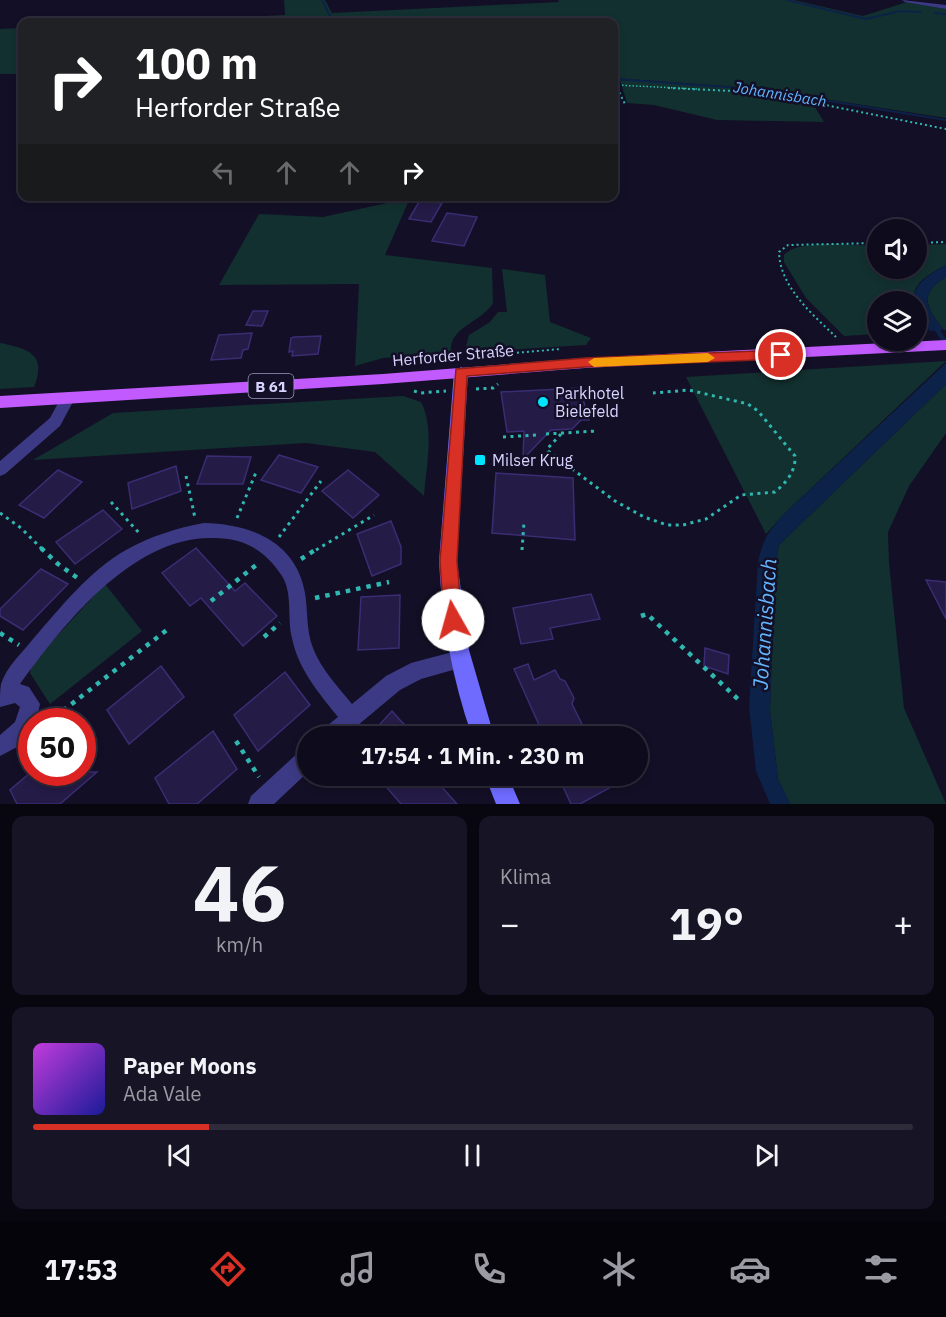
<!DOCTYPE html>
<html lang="de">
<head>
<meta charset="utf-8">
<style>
	:root { --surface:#0e0b1c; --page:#171425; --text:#f1f3f6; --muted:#9b9ba3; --line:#2e2b3b; --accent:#d93025 }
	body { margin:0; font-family:"IBM Plex Sans",sans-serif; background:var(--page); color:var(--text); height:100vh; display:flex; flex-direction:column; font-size:22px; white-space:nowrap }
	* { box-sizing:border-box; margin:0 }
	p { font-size:20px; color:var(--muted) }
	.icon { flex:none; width:33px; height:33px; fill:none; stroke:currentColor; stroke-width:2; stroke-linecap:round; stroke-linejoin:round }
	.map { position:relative; height:804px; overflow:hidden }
	.details { display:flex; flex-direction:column; gap:12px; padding:12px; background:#08060f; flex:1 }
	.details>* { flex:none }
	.top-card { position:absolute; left:18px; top:18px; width:600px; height:183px; border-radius:12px; box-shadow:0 3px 9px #0003,0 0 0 2px var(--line); background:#202124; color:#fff; overflow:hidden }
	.tools { position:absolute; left:867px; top:219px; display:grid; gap:12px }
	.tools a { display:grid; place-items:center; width:60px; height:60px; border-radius:50%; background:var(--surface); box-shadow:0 3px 9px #0003,0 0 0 2px var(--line); font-size:30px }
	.speed { position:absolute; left:18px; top:708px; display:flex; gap:12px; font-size:30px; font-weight:700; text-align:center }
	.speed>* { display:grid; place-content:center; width:78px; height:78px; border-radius:50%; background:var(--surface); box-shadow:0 3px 9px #0003,0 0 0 2px var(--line); line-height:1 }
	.speed .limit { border:9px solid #d22; background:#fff; color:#111 }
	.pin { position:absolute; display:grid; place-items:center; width:51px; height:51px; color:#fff; margin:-26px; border:3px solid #fff; border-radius:50%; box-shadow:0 2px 6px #0007 }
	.me { position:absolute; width:66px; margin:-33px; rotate:353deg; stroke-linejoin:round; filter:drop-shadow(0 0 4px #0008) }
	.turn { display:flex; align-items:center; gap:21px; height:126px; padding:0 18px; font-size:27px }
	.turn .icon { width:78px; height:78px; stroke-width:2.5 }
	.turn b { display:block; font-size:42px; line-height:51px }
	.lanes { display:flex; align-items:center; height:57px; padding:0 18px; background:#0003; justify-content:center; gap:30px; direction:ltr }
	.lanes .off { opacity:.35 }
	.big { font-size:45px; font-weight:700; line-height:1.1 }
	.details .widget { flex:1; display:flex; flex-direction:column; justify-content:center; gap:9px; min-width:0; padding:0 21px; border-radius:12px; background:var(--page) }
	.details .dial { align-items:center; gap:0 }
	.dial b { font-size:78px; line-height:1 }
	.song { display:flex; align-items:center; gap:18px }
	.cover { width:72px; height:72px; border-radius:9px; background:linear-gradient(135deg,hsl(290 70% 55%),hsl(240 70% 35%)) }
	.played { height:6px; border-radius:3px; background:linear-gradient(90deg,var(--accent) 20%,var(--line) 20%) }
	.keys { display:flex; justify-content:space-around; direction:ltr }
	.heat { display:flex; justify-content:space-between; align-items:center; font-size:33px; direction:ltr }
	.details .tiles { flex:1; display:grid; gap:12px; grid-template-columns:1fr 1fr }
	.widget:last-child { grid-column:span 2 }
	.trip { position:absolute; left:297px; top:726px; width:351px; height:60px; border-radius:30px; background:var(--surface); box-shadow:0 3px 9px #0003,0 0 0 2px var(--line); font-weight:700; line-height:60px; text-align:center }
	.tab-bar { display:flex; height:96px; justify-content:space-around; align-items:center; background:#06040b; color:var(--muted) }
	.tab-bar .icon { width:42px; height:42px }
	.tab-bar .selected { color:var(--accent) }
	.tab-bar b { font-size:27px; color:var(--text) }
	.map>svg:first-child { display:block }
	.green { fill:#12302f }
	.water { fill:#0c2248 }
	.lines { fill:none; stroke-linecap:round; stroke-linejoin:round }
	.stream-far1 { stroke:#0c2248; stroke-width:2 }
	.stream { stroke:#0c2248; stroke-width:4.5 }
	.building { fill:#241b47; stroke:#3b2d73; stroke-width:1.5 }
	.path-far3 { stroke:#2fb8b0; stroke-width:1.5; stroke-dasharray:1.5 2; stroke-linecap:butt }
	.path-far2 { stroke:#2fb8b0; stroke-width:2; stroke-dasharray:2 3; stroke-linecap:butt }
	.path-far1 { stroke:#2fb8b0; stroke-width:3; stroke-dasharray:3 4.5; stroke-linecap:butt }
	.path { stroke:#2fb8b0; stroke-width:4.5; stroke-dasharray:4.5 6; stroke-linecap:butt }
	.street { fill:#3d3a85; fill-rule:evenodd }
	.secondary { fill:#6f6bff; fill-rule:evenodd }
	.primary { fill:#c25bff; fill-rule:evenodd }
	.route { fill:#d93025; stroke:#8d1f18; stroke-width:1.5 }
	.slow { fill:#f59e0b }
	.poi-dot { fill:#00e5ff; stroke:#130f26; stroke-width:2 }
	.labels { text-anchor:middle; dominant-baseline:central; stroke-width:5; stroke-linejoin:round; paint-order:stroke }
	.far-water-label { font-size:15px; font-style:italic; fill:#62b6ff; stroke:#130f26 }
	.shield { fill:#130f26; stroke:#9e99be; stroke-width:1.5 }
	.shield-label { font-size:15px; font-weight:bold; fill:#d9d4ff }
	.street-label { font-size:16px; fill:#d9d4ff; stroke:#130f26 }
	.poi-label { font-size:16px; fill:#d9d4ff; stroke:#130f26; text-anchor:start }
	.near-water-label { font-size:21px; font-style:italic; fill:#62b6ff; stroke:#130f26 }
</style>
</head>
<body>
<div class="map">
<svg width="946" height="804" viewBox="0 0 946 804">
	<rect width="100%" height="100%" fill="#130f26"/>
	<g class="green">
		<path d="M284,0H325L332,13L559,2L558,0H794L863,16L907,2L946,9V118L754,88L614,78V22H128L285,15Z"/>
		<path d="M22,28V74H0V29Z"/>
		<path d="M620,80L706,85L805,97L813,104L824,122L717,120L654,105L627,103Z"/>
		<path d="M410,198L385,255L492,268L493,303C481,323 448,327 451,353L383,358L355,366L359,284L219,285L259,214L323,217Z"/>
		<path d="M946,244V265C932,273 911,282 914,301L878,302L877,334L844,336L806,298L784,262V255C800,238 854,246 877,246L878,268H916L917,245Z"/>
		<path d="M502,269L545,275L550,322L591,338L586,345L468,352L466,346L469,335L490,322L498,312H507Z"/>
		<path d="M946,277V330H944C927,309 917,294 946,277Z"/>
		<path d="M0,343C29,349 47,354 34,387L0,389Z"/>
		<path d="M946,361L785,513L766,534L686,377Z"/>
		<path d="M946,384V433L909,486L888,532L889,563L904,708L946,804H790L778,779L770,711L775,567L779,545Z"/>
		<path d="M403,396L421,402C435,429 426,467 424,496L375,452L306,443L33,460L113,413Z"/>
		<path d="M105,584L142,631L50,704L30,673L32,663Z"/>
	</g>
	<g class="water">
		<path d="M614,78L754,88L946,119V121L754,90L614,80Z"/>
		<path d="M946,265V277C917,294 927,309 944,330L930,331L918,315L916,302L913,297C918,280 931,274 946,265Z"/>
		<path d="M946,363V384L779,545L775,567L770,711L778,779L790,804H770L756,771L749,707L758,562C763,538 769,531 785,513Z"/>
	</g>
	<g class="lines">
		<g class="stream-far1">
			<path d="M322,0L333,22"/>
			<path d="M787,0L866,19L900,11L921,12"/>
			<path d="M935,13L946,14"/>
		</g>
		<path class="stream" d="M935,327L946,343"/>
	</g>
	<g class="building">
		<path d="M420,200L442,203L431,222L409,219Z"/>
		<path d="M447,213L477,217L464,246L432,241Z"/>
		<path d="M253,311H268L262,326L246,325Z"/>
		<path d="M252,333L248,349L243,350L241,358L211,360L219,335Z"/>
		<path d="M321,336L318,354L292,356L293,351L289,352L291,338L294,337Z"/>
		<path d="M580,388L589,420H581L572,429L551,430L523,459L524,431L507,432L501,392Z"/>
		<path d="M279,455L318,467L301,493L261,480Z"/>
		<path d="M207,456L251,457L243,484H197Z"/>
		<path d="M176,466L181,491L132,509L128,483Z"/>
		<path d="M58,470L82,482L44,518L19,505Z"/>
		<path d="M348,470L379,495L353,518L322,491Z"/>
		<path d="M496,473L573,478L575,540L492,533Z"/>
		<path d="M103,510L122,529L75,564L56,542Z"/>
		<path d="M391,521L401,547V564L372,576L357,534Z"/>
		<path d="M196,548L235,591L245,583L277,616L243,646L201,598L190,606L162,573Z"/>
		<path d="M41,569L68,584L23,630L0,616V609Z"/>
		<path d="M926,580L946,582V619Z"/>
		<path d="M591,594L600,619L550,628L553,639L521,644L513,608Z"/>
		<path d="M400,595L399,648L358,650L361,597Z"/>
		<path d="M705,648L729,655L728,674L704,666Z"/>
		<path d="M528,664L534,680L555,670L560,679L565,681L574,698L572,704L588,736H544L514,669Z"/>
		<path d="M161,666L184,697L129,744L107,710Z"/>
		<path d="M285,672L310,705L258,751L234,715Z"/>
		<path d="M392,711L400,720L416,736H369Z"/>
		<path d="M213,731L237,769L197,804H169L155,778Z"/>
		<path d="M31,772H97L60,804H17L10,790Z"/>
		<path d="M377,776H447L440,785L457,804H401Z"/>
		<path d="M558,776H609L613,786L580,804H571Z"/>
	</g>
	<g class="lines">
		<path class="path-far3" d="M618,89L616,85L697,89"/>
		<g class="path-far2">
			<path d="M617,88L625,104"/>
			<path d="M668,88L733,91L815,103L946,129"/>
			<path d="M916,243L946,242"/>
			<path d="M836,337C812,314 780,287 779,252L788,245L878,243"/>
			<path d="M502,354L561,349"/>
		</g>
		<g class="path-far1">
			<path d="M496,355L518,353"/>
			<path d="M476,389L493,388L498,384"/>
			<path d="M414,391L420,393L446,391"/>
			<path d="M546,434L597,431"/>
			<path d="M561,434L547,449L548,451L615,501L644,517L667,525H683L706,519L741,495L775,492C786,483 796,471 795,456L758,411L748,404L689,390L653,393"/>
			<path d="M503,437L537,435"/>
			<path d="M186,476L195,518"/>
			<path d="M111,502L140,534"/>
			<path d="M0,513L21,528L43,550"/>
			<path d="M237,518L257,470"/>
			<path d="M279,537L321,481"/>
			<path d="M316,550L374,515"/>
			<path d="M522,550L524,522"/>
		</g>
		<g class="path">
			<path d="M41,548L58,564L79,579"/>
			<path d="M301,559L318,548"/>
			<path d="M315,598L389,582"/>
			<path d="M211,601L260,562"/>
			<path d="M641,616L647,614L740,701"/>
			<path d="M0,633L19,645"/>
			<path d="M264,637L280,623"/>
			<path d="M44,719L60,713L168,629"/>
			<path d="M236,741L259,777"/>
		</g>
		<g class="street">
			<path d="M902,0L946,5V9L905,2Z"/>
			<path d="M68,393L75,398L60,426L5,474L0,476V461L50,418L63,394Z"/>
			<path d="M204,523C251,524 296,542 305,593C308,611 306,630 313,648C321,669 338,687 352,704L386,676L411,663L460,650L467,652L469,659L467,666L421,679L400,690L345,736H320L323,729L338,717C319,693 298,669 292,638C287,619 293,593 282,576C265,550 244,538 214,538C133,535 63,625 20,684L29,687L40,704L36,722H32V732L19,746L0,756V735L15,722L20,707L15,703L0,707C0,699 0,690 1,684C7,666 22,653 33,639C61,607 89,571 126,550C151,536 177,528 204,523Z"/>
			<path d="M308,747V772L274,804H248L251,796L301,750Z"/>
		</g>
		<g class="secondary">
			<path d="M461,367L468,372L457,561L469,650L494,736H472C452,679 442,621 439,561L454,372Z"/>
			<path d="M485,776H508L520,804H496Z"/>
		</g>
		<path class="primary" d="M946,340V350L585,368L383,384L0,408V396L383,374L585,358Z"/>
	</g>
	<path class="route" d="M781,350L787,355L781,359L585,367L467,376L457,561L462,620L460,626L453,629L447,626L444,620L440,561L456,369L585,358Z"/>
	<path class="slow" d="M708,353L715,358L708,362L594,367L588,362L594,358Z"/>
	<g class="poi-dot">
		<circle cx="543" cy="402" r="6"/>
		<rect x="474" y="454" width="12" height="12" rx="3"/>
	</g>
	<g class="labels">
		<g class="far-water-label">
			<text transform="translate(780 94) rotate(9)">Johannisbach</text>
		</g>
		<rect class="shield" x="248.5" y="374" width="45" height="24" rx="4.5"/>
		<g class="shield-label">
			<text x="271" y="386">B 61</text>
		</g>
		<g class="street-label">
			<text transform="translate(453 355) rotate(-5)">Herforder Straße</text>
		</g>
		<g class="poi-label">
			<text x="555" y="393">Parkhotel<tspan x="555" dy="18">Bielefeld</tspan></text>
			<text x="492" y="460">Milser Krug</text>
		</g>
		<g class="near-water-label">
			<text transform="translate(764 624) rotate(-86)">Johannisbach</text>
		</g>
	</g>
</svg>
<div class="tools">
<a><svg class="icon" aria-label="sound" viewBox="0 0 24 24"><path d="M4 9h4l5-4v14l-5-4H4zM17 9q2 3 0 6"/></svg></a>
<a><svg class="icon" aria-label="layers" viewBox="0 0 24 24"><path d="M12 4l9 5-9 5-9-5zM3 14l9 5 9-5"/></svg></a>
</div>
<div class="speed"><div class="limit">50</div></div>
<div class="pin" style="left:781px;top:355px;background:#d93025"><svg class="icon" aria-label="arrive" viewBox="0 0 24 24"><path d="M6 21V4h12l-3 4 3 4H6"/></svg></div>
<svg class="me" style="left:453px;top:620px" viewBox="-20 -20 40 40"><circle r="19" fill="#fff"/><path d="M0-13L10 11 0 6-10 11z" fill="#d93025"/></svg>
<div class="trip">17:54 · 1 Min. · 230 m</div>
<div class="top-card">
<div class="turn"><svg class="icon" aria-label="right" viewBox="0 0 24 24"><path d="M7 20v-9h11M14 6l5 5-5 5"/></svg><div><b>100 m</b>Herforder Straße</div></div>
<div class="lanes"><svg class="icon off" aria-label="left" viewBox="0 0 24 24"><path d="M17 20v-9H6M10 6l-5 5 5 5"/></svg><svg class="icon off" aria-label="ahead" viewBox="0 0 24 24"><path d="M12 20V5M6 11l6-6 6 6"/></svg><svg class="icon off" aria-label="ahead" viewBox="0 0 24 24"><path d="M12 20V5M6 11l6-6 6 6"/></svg><svg class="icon" aria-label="right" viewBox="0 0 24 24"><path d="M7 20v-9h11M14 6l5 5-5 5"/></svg></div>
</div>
</div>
<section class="details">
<div class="tiles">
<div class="widget dial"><b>46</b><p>km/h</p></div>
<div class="widget"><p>Klima</p>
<div class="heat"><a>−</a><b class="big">19°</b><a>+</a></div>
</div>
<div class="widget">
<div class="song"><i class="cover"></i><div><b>Paper Moons</b><p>Ada Vale</p></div></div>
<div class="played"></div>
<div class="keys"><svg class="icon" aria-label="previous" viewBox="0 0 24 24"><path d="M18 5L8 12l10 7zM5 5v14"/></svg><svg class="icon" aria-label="pause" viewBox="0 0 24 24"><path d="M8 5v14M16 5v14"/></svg><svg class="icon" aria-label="next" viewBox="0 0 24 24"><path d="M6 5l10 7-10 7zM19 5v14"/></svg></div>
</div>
</div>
</section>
<nav class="tab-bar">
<b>17:53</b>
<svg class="icon selected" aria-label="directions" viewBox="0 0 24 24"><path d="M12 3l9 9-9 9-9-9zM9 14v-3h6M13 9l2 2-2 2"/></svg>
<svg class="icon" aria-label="music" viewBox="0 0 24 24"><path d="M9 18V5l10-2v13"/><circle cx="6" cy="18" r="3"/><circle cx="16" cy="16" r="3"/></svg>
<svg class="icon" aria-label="phone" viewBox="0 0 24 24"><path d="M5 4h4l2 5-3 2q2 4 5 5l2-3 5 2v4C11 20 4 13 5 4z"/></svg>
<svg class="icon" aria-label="climate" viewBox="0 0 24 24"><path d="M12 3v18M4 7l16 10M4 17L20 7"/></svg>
<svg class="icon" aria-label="car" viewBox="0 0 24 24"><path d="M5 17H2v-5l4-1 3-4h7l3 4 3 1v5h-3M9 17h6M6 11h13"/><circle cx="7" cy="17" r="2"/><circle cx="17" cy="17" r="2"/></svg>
<svg class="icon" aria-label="filters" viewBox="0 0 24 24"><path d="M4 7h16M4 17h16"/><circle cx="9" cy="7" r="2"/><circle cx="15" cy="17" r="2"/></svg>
</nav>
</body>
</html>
